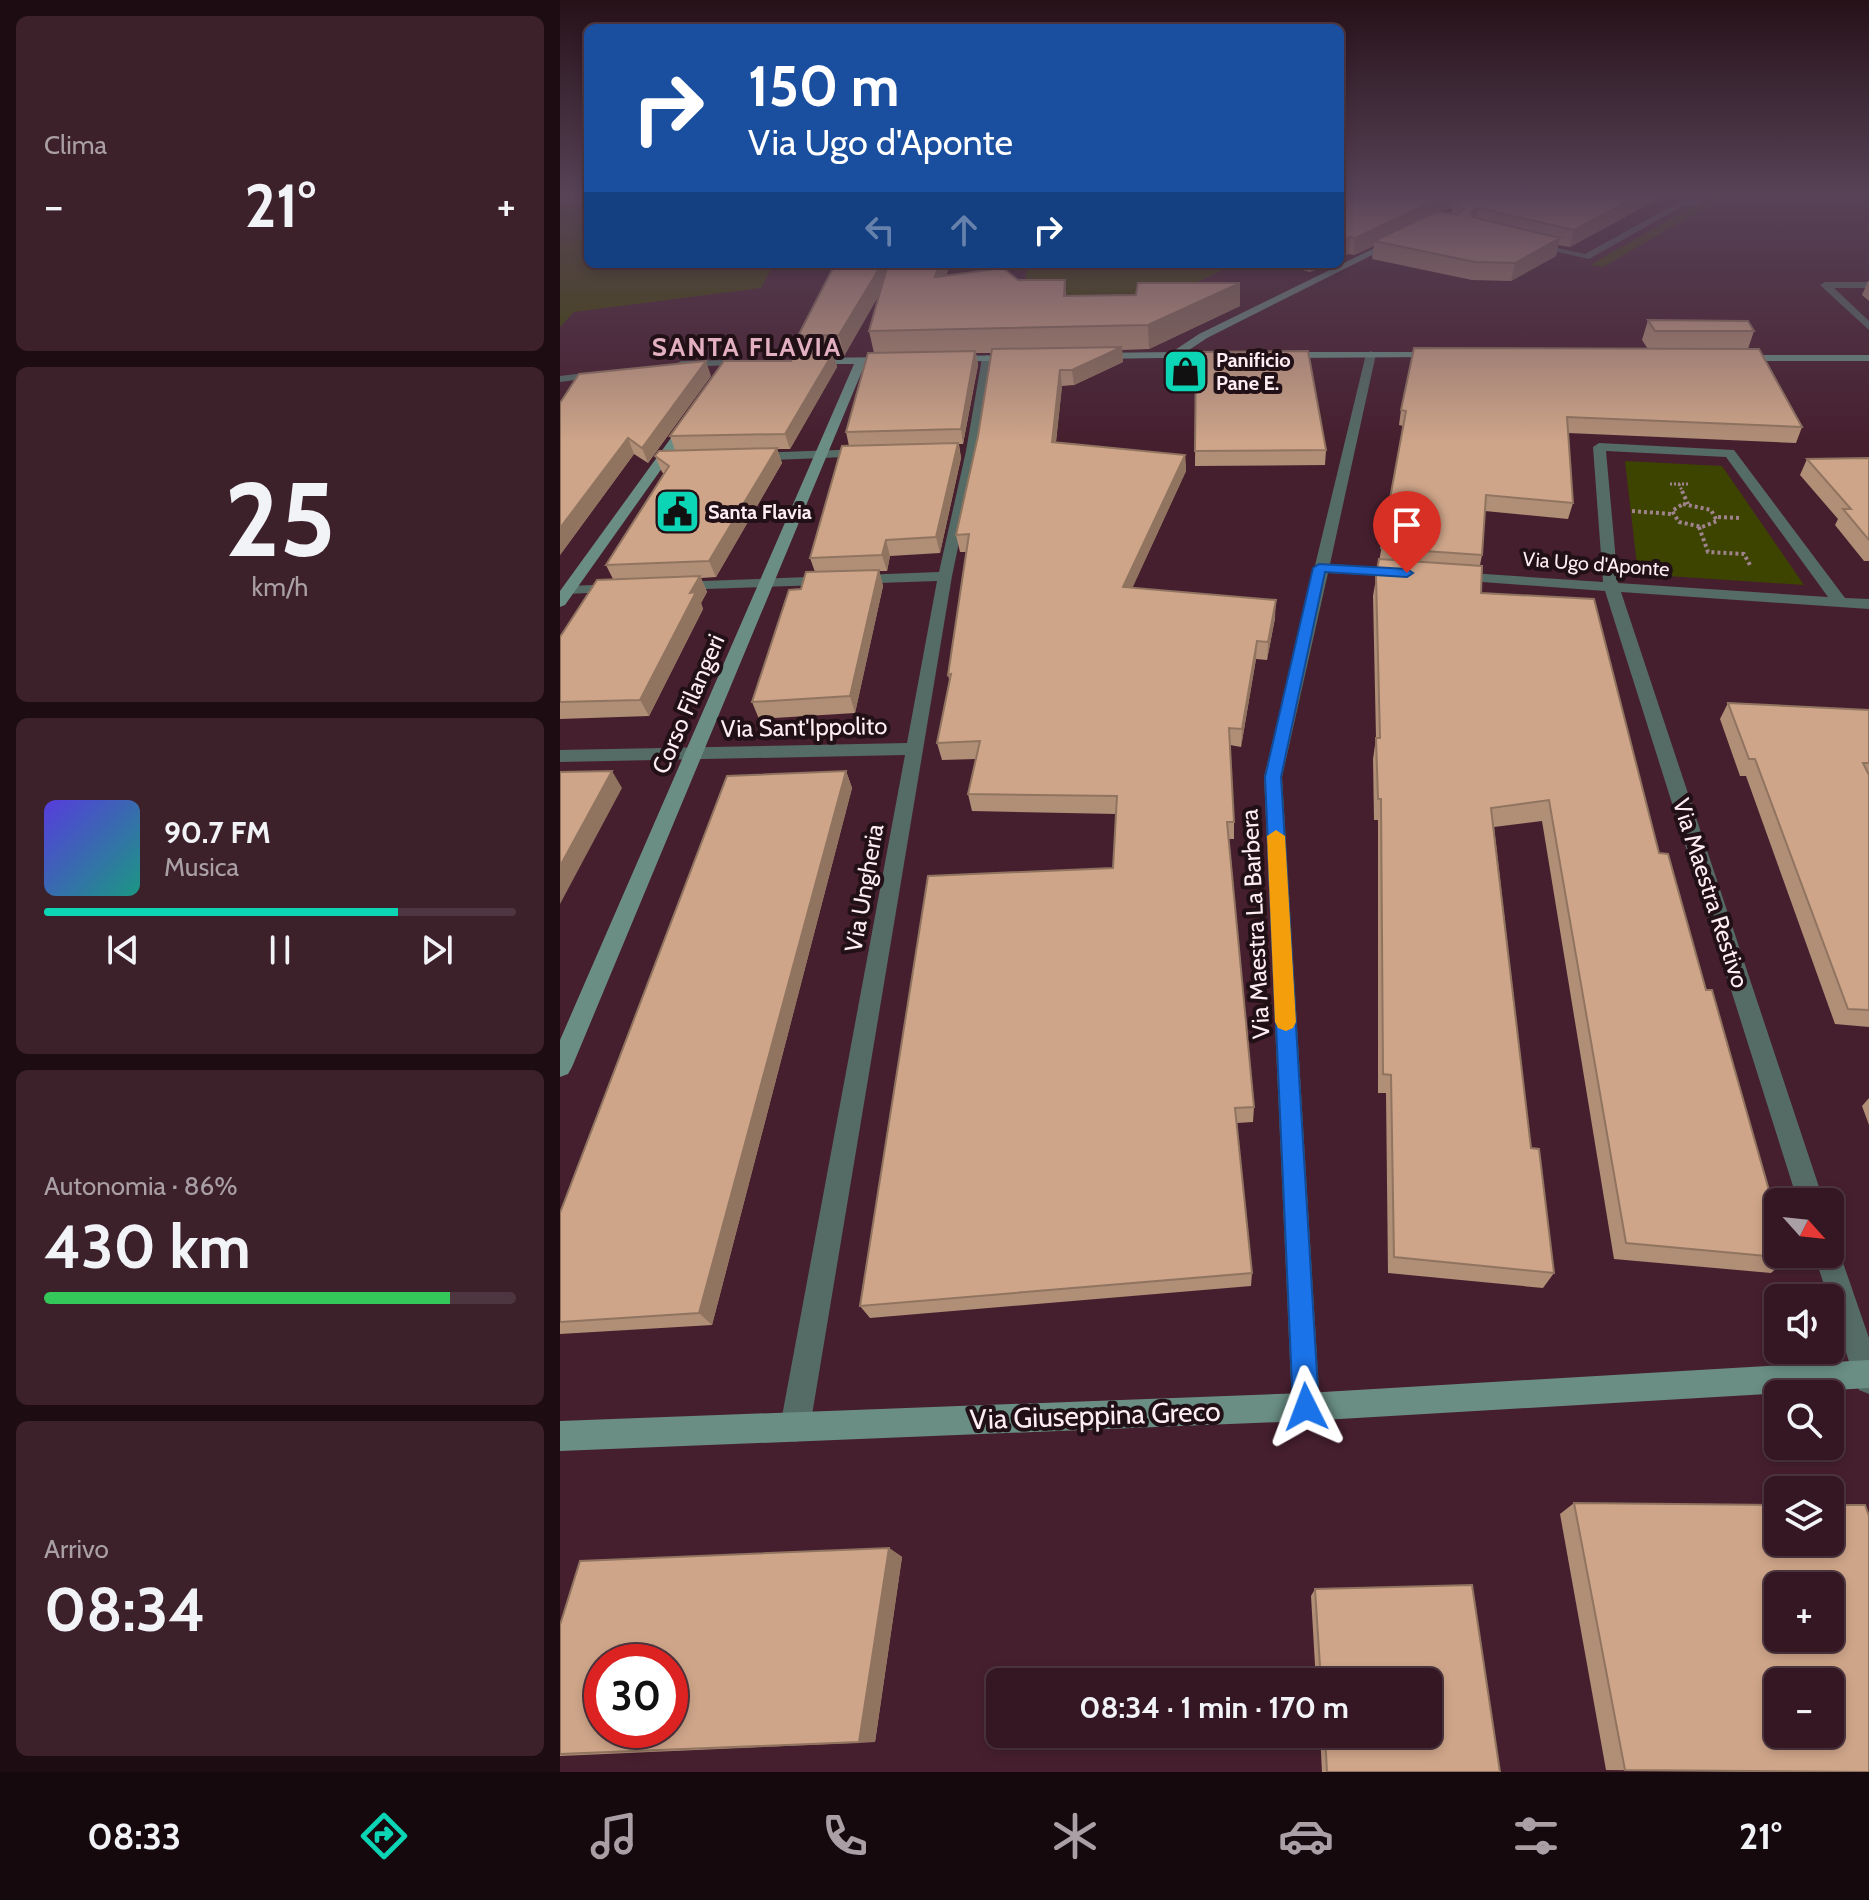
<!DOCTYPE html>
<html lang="it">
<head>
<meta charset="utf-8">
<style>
	:root { --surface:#341722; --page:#3c202a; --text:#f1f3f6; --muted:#a99fa5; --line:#4e3640; --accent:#0bd5b5 }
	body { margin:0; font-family:Cabin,sans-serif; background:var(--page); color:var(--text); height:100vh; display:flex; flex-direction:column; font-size:30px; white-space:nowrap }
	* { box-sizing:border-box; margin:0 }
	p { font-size:26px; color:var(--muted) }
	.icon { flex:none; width:44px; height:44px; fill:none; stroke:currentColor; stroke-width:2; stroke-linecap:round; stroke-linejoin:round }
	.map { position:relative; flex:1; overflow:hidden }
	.details { display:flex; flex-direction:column; gap:16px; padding:16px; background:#1d0d13; width:560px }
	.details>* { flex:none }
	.guide { position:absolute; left:24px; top:24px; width:760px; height:244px; border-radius:12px; box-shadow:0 4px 12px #0003,0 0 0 2px var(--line); background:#1a4fa0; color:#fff; overflow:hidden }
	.needle { width:52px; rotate:117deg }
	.buttons { position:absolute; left:1204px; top:1188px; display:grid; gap:16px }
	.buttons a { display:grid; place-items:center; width:80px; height:80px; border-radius:12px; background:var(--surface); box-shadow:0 4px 12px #0003,0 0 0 2px var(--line); font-size:40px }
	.speed { position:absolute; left:24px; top:1644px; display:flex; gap:16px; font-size:40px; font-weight:700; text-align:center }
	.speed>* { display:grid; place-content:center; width:104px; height:104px; border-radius:50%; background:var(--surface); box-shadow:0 4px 12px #0003,0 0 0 2px var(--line); line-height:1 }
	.speed .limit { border:12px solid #d22; background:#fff; color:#111 }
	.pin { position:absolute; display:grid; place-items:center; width:68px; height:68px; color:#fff; margin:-82px -34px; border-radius:50% 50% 50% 0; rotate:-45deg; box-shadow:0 0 8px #0007 }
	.pin .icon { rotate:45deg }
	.me { position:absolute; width:88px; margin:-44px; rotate:357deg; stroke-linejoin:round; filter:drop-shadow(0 0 6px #0008) }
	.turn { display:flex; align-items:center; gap:28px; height:168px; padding:0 32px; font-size:36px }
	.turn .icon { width:104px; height:104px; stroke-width:2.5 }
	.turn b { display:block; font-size:56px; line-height:68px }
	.lanes { display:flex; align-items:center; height:76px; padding:0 32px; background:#0003; justify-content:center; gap:40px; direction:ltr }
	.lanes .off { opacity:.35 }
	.big { font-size:60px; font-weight:700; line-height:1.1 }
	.details .card { flex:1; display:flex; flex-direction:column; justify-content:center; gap:12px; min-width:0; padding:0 28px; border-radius:12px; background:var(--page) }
	.details .dial { align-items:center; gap:0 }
	.dial b { font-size:104px; line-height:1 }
	.song { display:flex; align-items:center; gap:24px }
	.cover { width:96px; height:96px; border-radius:12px; background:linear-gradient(135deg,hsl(250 70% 55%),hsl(170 70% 35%)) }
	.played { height:8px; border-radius:4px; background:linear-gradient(90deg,var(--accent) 75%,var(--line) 75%) }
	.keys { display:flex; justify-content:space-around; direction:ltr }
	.heat { display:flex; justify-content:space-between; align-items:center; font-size:44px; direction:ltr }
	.charge { height:12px; border-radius:6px; background:linear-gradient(90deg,#34c759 86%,var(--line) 0) }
	.trip { position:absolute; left:426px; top:1668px; width:456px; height:80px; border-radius:12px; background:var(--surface); box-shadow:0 4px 12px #0003,0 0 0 2px var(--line); font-weight:700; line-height:80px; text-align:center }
	.dock { display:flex; height:128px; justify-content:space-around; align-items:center; background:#15090e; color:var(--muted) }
	.dock .icon { width:56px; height:56px }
	.dock .on { color:var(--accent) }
	.dock b { font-size:36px; color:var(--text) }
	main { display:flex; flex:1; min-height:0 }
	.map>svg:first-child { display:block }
	.green { fill:#3d4400 }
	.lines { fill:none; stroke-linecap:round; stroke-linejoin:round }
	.path-far2 { stroke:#9f838d; stroke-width:2; stroke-dasharray:2 2; stroke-linecap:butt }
	.path-far1 { stroke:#9f838d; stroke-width:3; stroke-dasharray:2 2; stroke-linecap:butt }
	.path { stroke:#9f838d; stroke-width:4; stroke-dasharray:3 3; stroke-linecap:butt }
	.lane { stroke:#556b65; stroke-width:18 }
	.street { fill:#556b65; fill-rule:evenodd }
	.secondary { fill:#6a8e84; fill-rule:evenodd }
	.wall { fill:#b18e76; fill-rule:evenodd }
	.shaded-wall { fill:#907460 }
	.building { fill:#cea589; stroke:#907460; stroke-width:2; fill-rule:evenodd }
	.route { fill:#1a73e8; stroke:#114b97; stroke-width:2 }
	.slow { fill:#f59e0b }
	.labels { text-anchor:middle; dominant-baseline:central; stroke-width:8; stroke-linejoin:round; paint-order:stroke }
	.far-poi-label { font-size:20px; font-weight:bold; fill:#feeef3; stroke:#211016; text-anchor:start }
	.far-street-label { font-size:20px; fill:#feeef3; stroke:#211016 }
	.street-label { font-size:24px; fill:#feeef3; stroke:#211016 }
	.far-district-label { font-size:26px; font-weight:bold; letter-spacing:2px; fill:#e2b0c0; stroke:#211016 }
	.near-street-label { font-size:28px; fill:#feeef3; stroke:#211016 }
</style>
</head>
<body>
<main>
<section class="details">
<div class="card"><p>Clima</p>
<div class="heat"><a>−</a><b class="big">21°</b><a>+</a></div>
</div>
<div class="card dial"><b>25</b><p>km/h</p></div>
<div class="card">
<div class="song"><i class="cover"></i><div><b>90.7 FM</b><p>Musica</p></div></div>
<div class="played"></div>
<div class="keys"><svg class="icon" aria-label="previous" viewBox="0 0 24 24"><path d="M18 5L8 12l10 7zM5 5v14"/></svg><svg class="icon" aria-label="pause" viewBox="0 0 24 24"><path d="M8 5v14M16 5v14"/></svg><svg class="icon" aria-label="next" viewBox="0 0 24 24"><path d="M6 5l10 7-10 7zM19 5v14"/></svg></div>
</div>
<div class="card"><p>Autonomia · 86%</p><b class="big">430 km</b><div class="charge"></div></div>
<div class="card"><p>Arrivo</p><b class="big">08:34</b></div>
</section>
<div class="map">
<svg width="1309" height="1772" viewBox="0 0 1309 1772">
	<rect width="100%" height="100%" fill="#461f2e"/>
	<g class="green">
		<path d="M0,195H28V264H214L201,288L14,312L0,327Z"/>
		<path d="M1152,195H1167L1043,267L1030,265Z"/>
		<path d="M468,264H676L598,300L462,299Z"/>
		<path d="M1065,461L1162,466L1244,585L1078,574Z"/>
	</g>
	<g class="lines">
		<path class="path-far2" d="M0,202L28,200"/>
		<g class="path-far1">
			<path d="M1110,484H1129"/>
			<path d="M1119,484L1123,493"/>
		</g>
		<g class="path">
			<path d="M1122,491L1128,504"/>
			<path d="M1123,504L1151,510L1157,521L1142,527L1119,522L1112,511Z"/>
			<path d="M1072,511L1111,514"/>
			<path d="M1158,517L1180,518"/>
			<path d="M1139,527L1148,552L1184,554L1190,565"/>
		</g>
		<path class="lane" d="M1122,195L1134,197"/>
		<g class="street">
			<path d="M1132,195H1142L1029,259L967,245L971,242L1025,254Z"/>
			<path d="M1309,282V288H1274L1309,321V330L1260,285L1265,282Z"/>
			<path d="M811,351L816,354L770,564L843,569L850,573L843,577L768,573L722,777L760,1407L756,1417L746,1421L736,1417L732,1407L704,777L806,354Z"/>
			<path d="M427,355L432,358L418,451L392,576L250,1427L245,1437L235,1442L225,1437L220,1427L345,755L0,762V750L347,743L377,581L117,590L110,586L117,582L379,572L406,451L422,358Z"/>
			<path d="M169,360L173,361V365L121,367L116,364L121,361Z"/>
			<path d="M42,371L46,372V376L0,382V376Z"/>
			<path d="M1039,443L1174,450L1285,598L1309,599V609L1061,592L1264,1202H1238L1045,591L895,580L888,576L895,572L1043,582L1033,447ZM1046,451L1166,457L1268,597L1058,583Z"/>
			<path d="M304,449L308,450V456L192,461L186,457L192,453Z"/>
			<path d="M57,584L64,588L62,591L9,594L2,590L9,586Z"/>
			<path d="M1270,1242L1276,1245L1280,1254L1309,1338V1394L1299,1390L1295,1380L1254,1254H1270Z"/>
		</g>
		<g class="secondary">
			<path d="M833,239L840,241L647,338L626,352H663L668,355L667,357L535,359L530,356L535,353L612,352L639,334Z"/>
			<path d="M879,352L884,355L883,357L723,358L718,355L723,352Z"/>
			<path d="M455,355L460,358L459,360L392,362L387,359L392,356Z"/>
			<path d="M1309,355V361H1179L1174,358L1179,355Z"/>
			<path d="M332,357L337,360L336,362L305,364L12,1067L8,1074L0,1077V1040L294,364H248L243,361L248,358Z"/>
			<path d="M124,420L134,423L5,605L0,607V591Z"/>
			<path d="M1309,1360V1388L746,1421L0,1451V1421L746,1393Z"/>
		</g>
	</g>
	<g class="wall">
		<path d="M780,195H1105L1010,247L998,245L996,256L951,281L912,280L812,259L814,246L794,255L789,254ZM892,207L891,214L882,212Z"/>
		<path d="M275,264L386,276L458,280H505L506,296L680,306L589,349L562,350L563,362L514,385L502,386L496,442L625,455L626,471L572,588L715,618L707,660L696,659L681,747L670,745L674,822V839H669L694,1107L693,1122L677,1123L692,1273L691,1286L310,1318L300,1306L553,868L556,814L412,811L408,794L416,759L382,760L377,743L390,683L388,675L407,552H400L396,535L418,436L431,353H416L418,365L403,444H399L401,458L380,553L330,556L327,571H319L323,586L295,713L199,719L192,702L241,589L255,572L250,558L289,446L286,432L314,353L309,331L319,295L284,356H274L277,367L230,449H217L222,463L156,577L141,578L147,592L141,603L143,609L89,716L0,719V637L53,579L46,565L104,474L102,472L95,456L115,450L110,436L243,354L238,336Z"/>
		<path d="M720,264H768L750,272Z"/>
		<path d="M1308,281H1309V301L1302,295Z"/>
		<path d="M1088,320L1194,331L1188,349L1242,427L1236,443L1008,433L1013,503L1008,519L925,511L922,555L920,565L921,593L1099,853L1146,990L1228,1258L1211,1273L1054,1259L982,821L934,827L971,1148L994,1273L983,1288L828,1273L826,1093H818V820H814L813,759L816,738L813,596L843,426L839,425L841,410L1088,349L1082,340Z"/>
		<path d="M636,352L766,450L765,465L635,466Z"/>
		<path d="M151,376L88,463L74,454L0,555V403Z"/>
		<path d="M1309,458V561H1304L1275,525L1278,519L1240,475L1247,459Z"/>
		<path d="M1168,703L1309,710V1027L1275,1024L1186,776H1180L1160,719Z"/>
		<path d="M286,771L292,788L152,1325L0,1334V1213Z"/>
		<path d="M1309,1098V1125L1302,1106Z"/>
		<path d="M1014,1503L1256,1772L1046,1770L1000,1514Z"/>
		<path d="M329,1548L342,1557L315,1742L0,1756V1625Z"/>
		<path d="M912,1585L940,1772H762L760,1734H868V1682H756L751,1596L755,1589Z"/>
	</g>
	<g class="shaded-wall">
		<path d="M886,195H896L894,204L893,203L892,207L820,243L814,241V246L794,255L795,238Z"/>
		<path d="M1080,195H1105L1010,247L1014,230Z"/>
		<path d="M918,208L915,225L911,212Z"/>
		<path d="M790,237L789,254L780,258V241Z"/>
		<path d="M1000,238L996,256L951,281L955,263Z"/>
		<path d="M322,264L336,265L284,356L279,335Z"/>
		<path d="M379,264H390L379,300L375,277Z"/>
		<path d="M751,264H768L750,272Z"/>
		<path d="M680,283V306L589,349L588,325Z"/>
		<path d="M562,347L563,362L514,385L512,370Z"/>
		<path d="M415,351L418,365L403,444L401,429Z"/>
		<path d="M273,353L277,367L230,449L225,434Z"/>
		<path d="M146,361L151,376L88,463L82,448Z"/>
		<path d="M500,370L502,386L494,458L492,442Z"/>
		<path d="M68,438L74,454L0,555V528Z"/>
		<path d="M398,443L401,458L380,553L376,537Z"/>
		<path d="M217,448L222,463L156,577L149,561Z"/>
		<path d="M625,455L626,471L565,604L563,587Z"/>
		<path d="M326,540L330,556L327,571L322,555Z"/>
		<path d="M319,570L323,586L295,713L290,696Z"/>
		<path d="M140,576L147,592L141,603L143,609L89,716L80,700L130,593Z"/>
		<path d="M716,600L715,618L707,660L708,642Z"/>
		<path d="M697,641L696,659L681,747L682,729Z"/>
		<path d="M52,771L62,788L0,904V866Z"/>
		<path d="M286,771L292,788L152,1325L139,1313Z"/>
		<path d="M329,1548L342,1557L315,1742H299Z"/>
	</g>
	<g class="building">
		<path d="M780,195H886L795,238L790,237L780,241Z"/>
		<path d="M909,195H1080L1014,230L918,208L911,212L912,217L1000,238L955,263L915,262L814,241L877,211L898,215L903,209L893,203Z"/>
		<path d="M275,264H322L279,335L238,336Z"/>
		<path d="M328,264H379L375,277L443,268L458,280H505L504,296L576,295L578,283H680L588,325L309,331Z"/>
		<path d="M1088,320L1188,321L1194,331H1095Z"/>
		<path d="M562,347L512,370H500L492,442L625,455L563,587L716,600L708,642L697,641L682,729L669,728L674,822H667L694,1107L675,1108L692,1273L300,1306L368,876L553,868L557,796L408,794L420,741L377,743L391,674L388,675L409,534L396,535L418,436L432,349Z"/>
		<path d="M854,348L1199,349L1242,427L1007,417L1013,503L926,495L922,555L821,548L846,411L841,410Z"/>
		<path d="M415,351L401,429L286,432L308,353Z"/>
		<path d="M748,351L766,450L635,451L636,352Z"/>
		<path d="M273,353L225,434L110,436L164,361H231L234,354Z"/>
		<path d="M146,361L82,448L68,438L0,528V403L19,374Z"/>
		<path d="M398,443L376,537L326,540L322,555L250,558L282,446Z"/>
		<path d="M217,448L149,561L46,565L109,466L95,456L99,451Z"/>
		<path d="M1309,458V540L1283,509H1291L1247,459Z"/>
		<path d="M819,559L922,566L921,593L1034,599L1099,853L1108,854L1146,990H1152L1218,1222V1254H1227L1228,1258L1066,1243L989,800L931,808L971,1148L979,1149L994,1273L834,1257L831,1075L823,1074L821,799H818L816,738H820L816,576Z"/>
		<path d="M319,570L290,696L192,702L229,590L241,589L246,572Z"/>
		<path d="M140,576L130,593L136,592L80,700L0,702V637L37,580Z"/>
		<path d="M1168,703L1309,710V763H1303L1309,775V1010L1288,1009L1195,759H1189Z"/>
		<path d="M52,771L0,866V772Z"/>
		<path d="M286,771L139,1313L0,1322V1213L167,776Z"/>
		<path d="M1014,1503L1218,1505V1542H1270V1505H1305L1309,1516V1772L1065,1770ZM1218,1586H1270V1638H1218ZM1218,1682H1270V1734H1218Z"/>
		<path d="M329,1548L299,1742L0,1754V1625L20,1561ZM42,1662H110V1730H42Z"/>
		<path d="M912,1585L940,1772H767L765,1734H868V1682H761L755,1589Z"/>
	</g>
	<linearGradient id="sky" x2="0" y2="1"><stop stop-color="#261119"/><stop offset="0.44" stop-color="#574257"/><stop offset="1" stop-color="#574257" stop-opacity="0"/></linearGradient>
	<rect width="1309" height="443" fill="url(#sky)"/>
	<path class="route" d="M759,564L847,569L853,573L847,577L765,572L721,777L759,1407L755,1416L746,1420L736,1416L733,1407L705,777L753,568Z"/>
	<path class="slow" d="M716,830L725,836L736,1022L733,1028L726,1031L718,1028L715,1022L707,836Z"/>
	<defs>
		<symbol id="shop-square" viewBox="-11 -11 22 22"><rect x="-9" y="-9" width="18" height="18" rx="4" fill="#0bd5b5" stroke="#211016"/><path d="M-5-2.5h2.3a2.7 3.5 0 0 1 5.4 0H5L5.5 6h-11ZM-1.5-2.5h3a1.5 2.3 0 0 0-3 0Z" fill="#111"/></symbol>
		<symbol id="civic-square" viewBox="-11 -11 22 22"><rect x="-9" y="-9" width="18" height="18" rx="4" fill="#0bd5b5" stroke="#211016"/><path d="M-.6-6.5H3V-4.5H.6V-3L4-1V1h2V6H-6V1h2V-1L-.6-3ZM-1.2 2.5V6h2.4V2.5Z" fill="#111"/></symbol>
	</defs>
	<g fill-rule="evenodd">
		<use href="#shop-square" x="600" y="346" width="51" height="51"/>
		<use href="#civic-square" x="92" y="486" width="51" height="51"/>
	</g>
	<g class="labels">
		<g class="far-poi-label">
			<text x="656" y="360">Panificio<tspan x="656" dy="23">Pane E.</tspan></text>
			<text x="148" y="512">Santa Flavia</text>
		</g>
		<g class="far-street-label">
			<text transform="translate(1036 564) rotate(4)">Via Ugo d'Aponte</text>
		</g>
		<g class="street-label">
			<text transform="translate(128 704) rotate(-67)">Corso Filangeri</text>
			<text transform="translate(244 727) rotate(-1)">Via Sant'Ippolito</text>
			<text transform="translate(304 888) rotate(-80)">Via Ungheria</text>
			<text transform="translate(1151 893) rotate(72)">Via Maestra Restivo</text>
			<text transform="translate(695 924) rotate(-93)">Via Maestra La Barbera</text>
		</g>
		<g class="far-district-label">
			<text x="187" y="347">SANTA FLAVIA</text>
		</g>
		<g class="near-street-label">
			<text transform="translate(535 1415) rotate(-2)">Via Giuseppina Greco</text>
		</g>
	</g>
</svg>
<div class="buttons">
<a><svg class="needle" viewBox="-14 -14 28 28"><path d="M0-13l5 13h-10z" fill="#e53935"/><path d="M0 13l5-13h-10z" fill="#a99fa5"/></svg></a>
<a><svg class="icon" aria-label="sound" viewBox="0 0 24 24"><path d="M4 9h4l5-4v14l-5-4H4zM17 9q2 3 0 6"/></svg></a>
<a><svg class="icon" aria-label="search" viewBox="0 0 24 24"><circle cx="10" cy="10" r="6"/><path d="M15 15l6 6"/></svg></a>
<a><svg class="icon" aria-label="layers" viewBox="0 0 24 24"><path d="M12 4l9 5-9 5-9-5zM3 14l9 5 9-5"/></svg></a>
<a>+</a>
<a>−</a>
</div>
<div class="speed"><div class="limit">30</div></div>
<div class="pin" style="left:847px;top:573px;background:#d93025"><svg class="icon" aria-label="arrive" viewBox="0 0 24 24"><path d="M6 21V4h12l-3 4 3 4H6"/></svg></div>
<svg class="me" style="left:746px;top:1407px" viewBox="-20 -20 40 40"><path d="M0-17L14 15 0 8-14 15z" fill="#1a73e8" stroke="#fff" stroke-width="4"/></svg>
<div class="trip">08:34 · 1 min · 170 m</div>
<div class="guide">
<div class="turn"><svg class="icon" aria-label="right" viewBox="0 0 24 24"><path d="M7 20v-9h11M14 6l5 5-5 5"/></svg><div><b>150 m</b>Via Ugo d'Aponte</div></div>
<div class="lanes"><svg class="icon off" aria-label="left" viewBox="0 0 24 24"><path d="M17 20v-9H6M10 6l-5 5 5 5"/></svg><svg class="icon off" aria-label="ahead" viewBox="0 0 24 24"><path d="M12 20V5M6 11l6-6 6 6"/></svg><svg class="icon" aria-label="right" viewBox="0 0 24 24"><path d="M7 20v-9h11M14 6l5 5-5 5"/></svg></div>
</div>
</div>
</main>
<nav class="dock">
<b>08:33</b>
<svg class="icon on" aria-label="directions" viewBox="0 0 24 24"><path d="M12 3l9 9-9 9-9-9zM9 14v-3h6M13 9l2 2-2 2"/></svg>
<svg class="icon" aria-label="music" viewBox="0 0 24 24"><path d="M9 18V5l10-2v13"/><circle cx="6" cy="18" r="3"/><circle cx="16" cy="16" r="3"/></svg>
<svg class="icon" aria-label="phone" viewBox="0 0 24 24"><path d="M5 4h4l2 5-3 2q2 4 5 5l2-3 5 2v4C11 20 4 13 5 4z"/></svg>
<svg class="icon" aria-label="climate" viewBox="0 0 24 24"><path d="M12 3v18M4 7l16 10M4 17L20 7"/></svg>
<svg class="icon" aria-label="car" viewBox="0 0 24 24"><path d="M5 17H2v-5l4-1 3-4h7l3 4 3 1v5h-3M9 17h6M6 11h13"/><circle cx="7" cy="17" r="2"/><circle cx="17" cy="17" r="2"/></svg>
<svg class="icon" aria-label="filters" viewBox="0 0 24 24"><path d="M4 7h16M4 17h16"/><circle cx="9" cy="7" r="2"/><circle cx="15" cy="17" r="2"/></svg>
<b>21°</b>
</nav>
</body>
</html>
